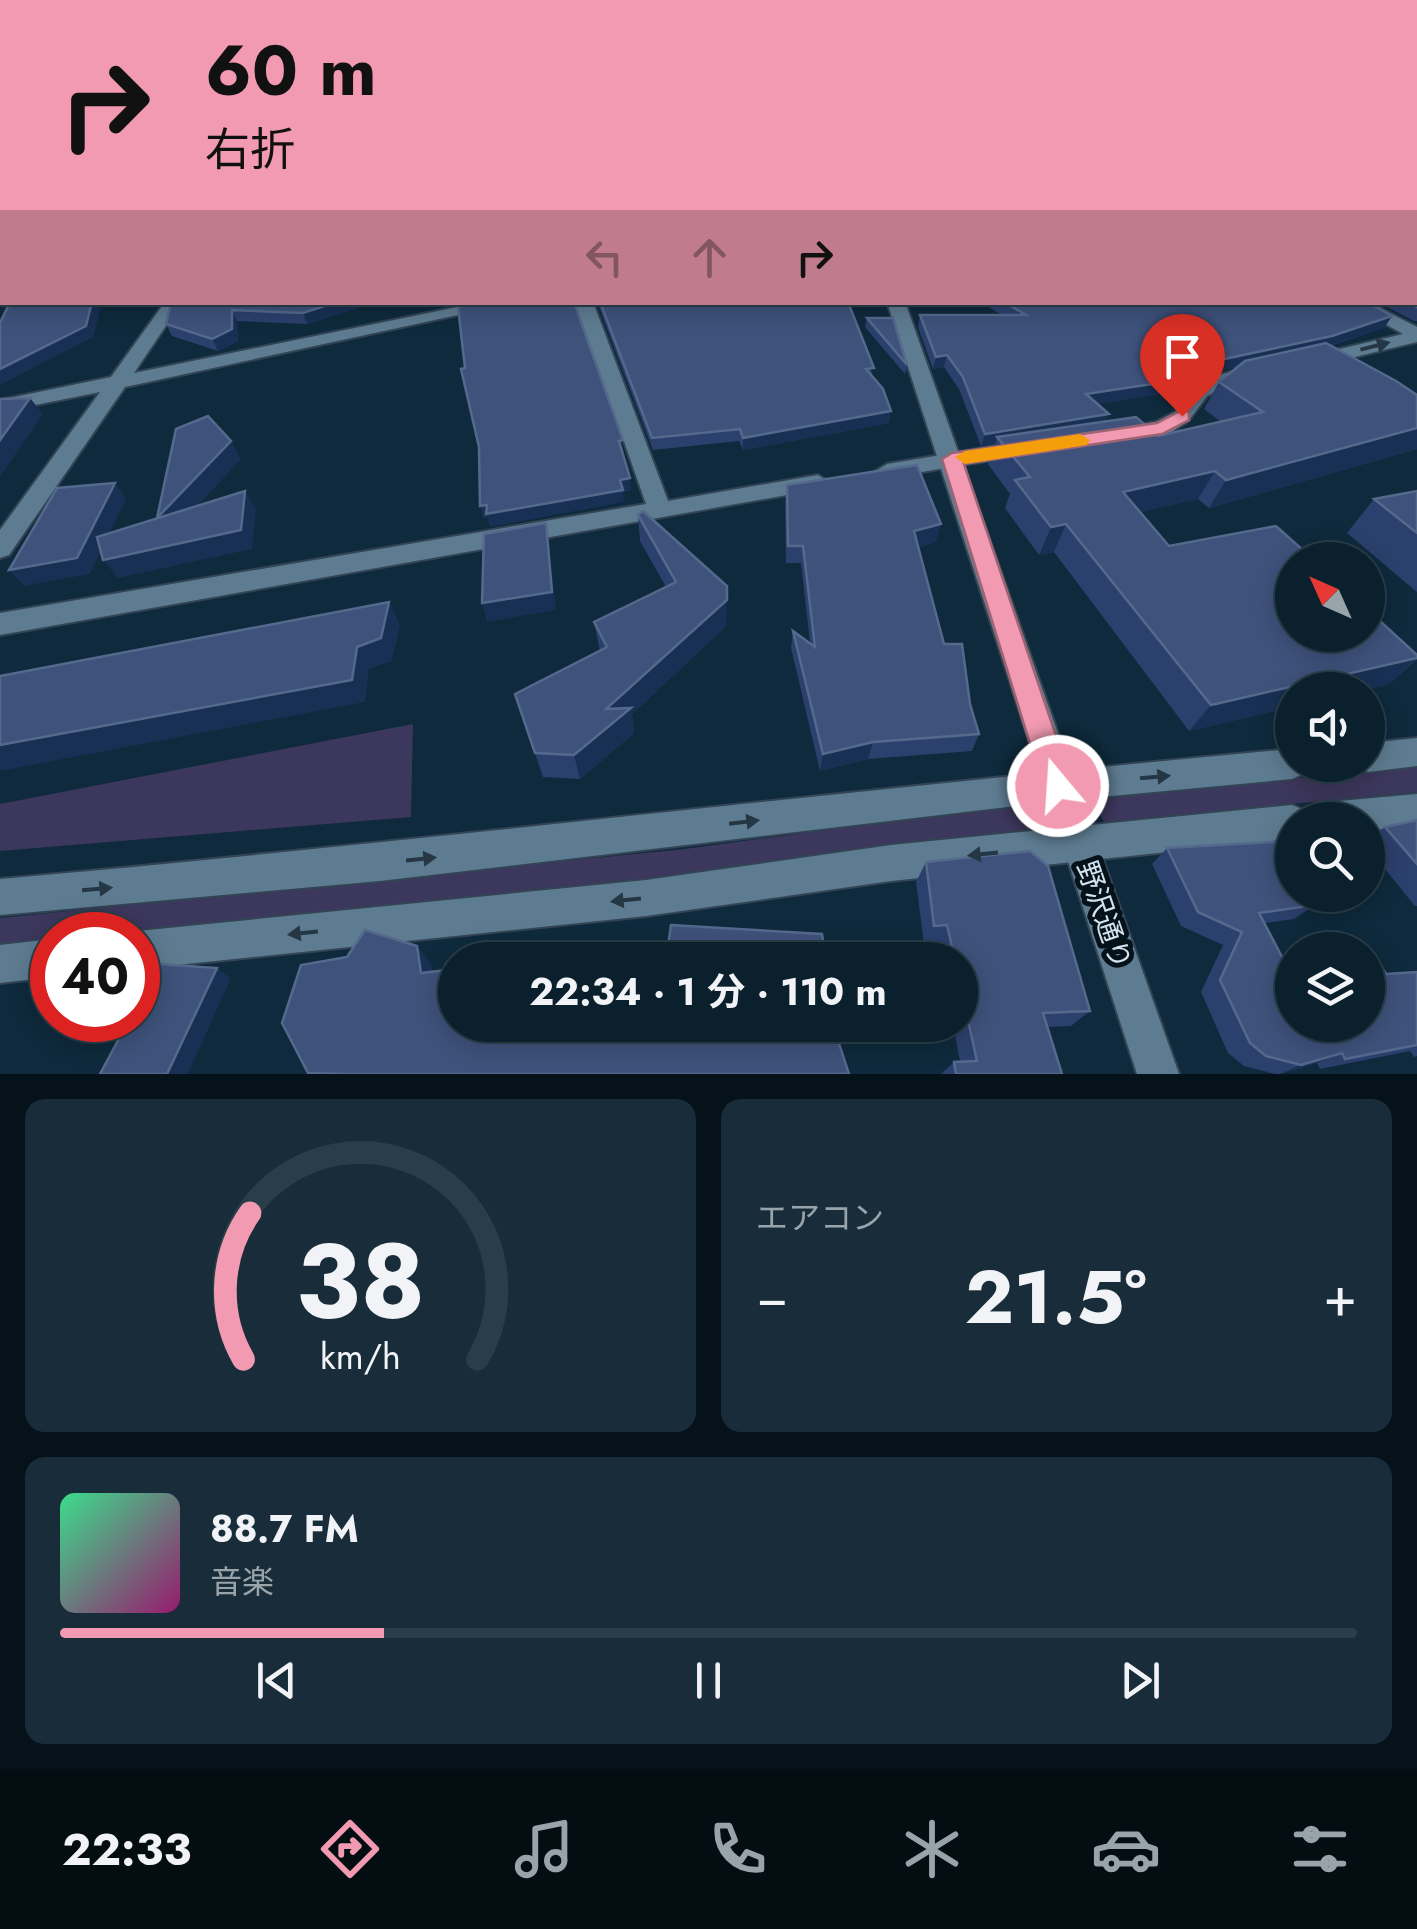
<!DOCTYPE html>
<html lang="ja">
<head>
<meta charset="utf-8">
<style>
	:root { --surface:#0a202d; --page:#182d39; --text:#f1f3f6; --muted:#99a3aa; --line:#2a3e49; --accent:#f19ab1 }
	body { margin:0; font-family:Jost,"Noto Sans JP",sans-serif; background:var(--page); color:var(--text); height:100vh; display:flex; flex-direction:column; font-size:38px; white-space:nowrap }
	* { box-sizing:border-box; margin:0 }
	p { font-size:32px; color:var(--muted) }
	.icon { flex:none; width:55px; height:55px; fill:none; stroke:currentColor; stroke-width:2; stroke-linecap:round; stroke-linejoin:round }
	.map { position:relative; height:1074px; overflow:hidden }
	.side { display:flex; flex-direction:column; gap:25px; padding:25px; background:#061219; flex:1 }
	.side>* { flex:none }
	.hud { position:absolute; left:0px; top:0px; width:1418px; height:305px; box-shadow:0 5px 25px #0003,0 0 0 2px var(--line); background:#f19ab1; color:#111; overflow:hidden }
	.needle { width:65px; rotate:315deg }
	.tools { position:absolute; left:1275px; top:542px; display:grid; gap:20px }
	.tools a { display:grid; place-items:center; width:110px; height:110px; border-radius:50%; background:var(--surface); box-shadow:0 5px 25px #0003,0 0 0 2px var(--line); font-size:50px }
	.speed { position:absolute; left:30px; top:912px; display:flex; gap:20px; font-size:50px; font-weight:700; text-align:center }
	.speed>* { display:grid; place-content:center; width:130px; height:130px; border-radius:50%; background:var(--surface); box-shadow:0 5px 25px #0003,0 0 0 2px var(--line); line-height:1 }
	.speed .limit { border:15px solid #d22; background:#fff; color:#111 }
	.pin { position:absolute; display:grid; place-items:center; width:85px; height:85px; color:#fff; margin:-102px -42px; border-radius:50% 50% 50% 0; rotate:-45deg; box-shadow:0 0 10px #0007 }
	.pin .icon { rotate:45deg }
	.me { position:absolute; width:110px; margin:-55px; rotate:342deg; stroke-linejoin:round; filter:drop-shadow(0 0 8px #0008) }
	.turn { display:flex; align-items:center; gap:35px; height:210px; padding:0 40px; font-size:45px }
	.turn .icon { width:130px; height:130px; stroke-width:2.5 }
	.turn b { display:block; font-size:70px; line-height:85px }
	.lanes { display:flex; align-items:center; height:95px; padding:0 40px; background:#0003; justify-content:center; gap:50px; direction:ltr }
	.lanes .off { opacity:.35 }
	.big { font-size:75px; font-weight:700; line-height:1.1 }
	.side .tile { flex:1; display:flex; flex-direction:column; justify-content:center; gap:15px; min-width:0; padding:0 35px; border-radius:20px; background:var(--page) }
	.side .dial { align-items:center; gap:0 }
	.dial svg { height:260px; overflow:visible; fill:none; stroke:var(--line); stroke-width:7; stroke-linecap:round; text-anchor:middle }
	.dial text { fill:var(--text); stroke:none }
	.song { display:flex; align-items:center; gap:30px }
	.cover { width:120px; height:120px; border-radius:15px; background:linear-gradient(135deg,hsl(150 70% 55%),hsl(320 70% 35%)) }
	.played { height:10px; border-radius:5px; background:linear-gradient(90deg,var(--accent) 25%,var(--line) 25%) }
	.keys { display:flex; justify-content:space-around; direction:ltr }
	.heat { display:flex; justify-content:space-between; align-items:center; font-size:55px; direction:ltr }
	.side .tiles { flex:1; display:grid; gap:25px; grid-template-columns:1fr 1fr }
	.tile:last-child { grid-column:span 2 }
	.trip { position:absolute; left:438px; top:942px; width:540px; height:100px; border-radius:50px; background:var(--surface); box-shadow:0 5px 25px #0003,0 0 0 2px var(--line); font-weight:700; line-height:100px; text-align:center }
	.tabs { display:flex; height:160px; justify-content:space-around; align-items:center; background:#040d12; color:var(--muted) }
	.tabs .icon { width:70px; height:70px }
	.tabs .active { color:var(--accent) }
	.tabs b { font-size:45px; color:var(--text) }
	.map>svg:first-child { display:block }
	.green { fill:#3c375c }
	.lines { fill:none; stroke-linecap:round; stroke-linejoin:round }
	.minor-casing { stroke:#334454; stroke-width:4 }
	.tertiary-casing { stroke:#334454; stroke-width:4 }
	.minor { fill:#5e7c91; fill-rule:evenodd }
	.tertiary { fill:#5e7c91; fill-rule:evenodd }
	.wall { fill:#2c406d; fill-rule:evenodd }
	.shaded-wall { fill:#183053 }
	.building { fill:#3e527b; stroke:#55698d; stroke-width:2.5 }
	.oneway { fill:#253744 }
	.route { fill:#f19ab1; stroke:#9d6473; stroke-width:2.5 }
	.slow { fill:#f59e0b }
	.labels { text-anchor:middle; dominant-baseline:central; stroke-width:10; stroke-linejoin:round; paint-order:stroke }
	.street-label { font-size:28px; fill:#d3e4f0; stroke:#06121a }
</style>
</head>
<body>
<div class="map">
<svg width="1417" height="1074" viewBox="0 0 1417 1074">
	<rect width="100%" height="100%" fill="#0e2a3c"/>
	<g class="green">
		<path d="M413,724L411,817L0,851V804Z"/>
		<path d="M1417,767V792L1104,822L1091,797Z"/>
		<path d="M1030,803L1043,830L701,874L120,935H52V942L0,948V918L684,849Z"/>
	</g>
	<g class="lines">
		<defs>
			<g id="minor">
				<path d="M2,251V261L0,262V252Z"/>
				<path d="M165,302H182L134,373L482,302H518L125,387L9,555L0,558V530L100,392L0,412V400L111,377Z"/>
				<path d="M575,302H593L668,501L818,475L830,483L826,488L0,635V613L646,504Z"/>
				<path d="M1346,302H1368L1417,327V342L1313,367L1306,365V357L1403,334Z"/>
				<path d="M1254,367L1264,373L1261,377L1227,385L1207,396L1189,420L1170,433L1119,442L1108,435L1111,430L1156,422L1175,412L1193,388L1214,376Z"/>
				<path d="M1025,441L1036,448L1033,453L887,478L876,471L887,464Z"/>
				<path d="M1417,738V766L1368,772L1357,767L1368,765V743Z"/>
				<path d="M1292,749V765H1308L1303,774L1292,779L1058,801L380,881L0,915V879C431,841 861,788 1292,749Z"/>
				<path d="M1417,794V826L1368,831V820H1292V839L891,881L646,916L138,969V935H128L138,931L646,880L891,845L1292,805L1304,810L1317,803Z"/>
				<path d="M52,939V977L0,983V945Z"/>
			</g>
			<path id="tertiary" d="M887,302H905L1179,1074H1137Z"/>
		</defs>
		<use href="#minor" class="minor-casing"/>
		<use href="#tertiary" class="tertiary-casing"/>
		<use href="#minor" class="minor"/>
		<use href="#tertiary" class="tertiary"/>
	</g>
	<g class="wall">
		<path d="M1417,108V321H1414L1377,302H1415Z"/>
		<path d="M172,302L364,306L307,324L237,321L238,341L218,351L172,336L166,324Z"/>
		<path d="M597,302H848L889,423L743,450L739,441L653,450Z"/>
		<path d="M980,302H1367L1392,316L1384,328L1330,346L1417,395V449L1209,508L1198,499L1140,512L1169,546L1417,655V659L1389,684L1365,690H1292V707L1189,731L1054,552L1039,555L1005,508L1010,494L988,464L995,444L981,446L959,389L944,367L933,369L918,327L920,315H1002ZM1237,367L1219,382L1204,409L1221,422L1158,436L1105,421L1109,414L1097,404L1179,391L1184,395L1213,372Z"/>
		<path d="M867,318L907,365L905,374L865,327Z"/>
		<path d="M787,485L936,542L918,547L944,644L970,704L979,734L972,751L868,759L820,771L791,648L793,631L810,643L801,563H786L785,502Z"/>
		<path d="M1417,491V592L1347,533L1374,499Z"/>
		<path d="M638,515L726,626L632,714L634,733L580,779L543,777L515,694L600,651L594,622L666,587L640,541Z"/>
		<path d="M1417,820V906H1415L1368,848V839L1385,827Z"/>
		<path d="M1292,832V895H1363L1352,902L1312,907L1294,919L1265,923L1292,1025L1386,974L1417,972V1056L1414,1057L1410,1051L1320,1069L1317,1063L1280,1074H1275L1244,1066L1228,1053L1201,992L1223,945L1181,926L1152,864L1167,848L1273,842L1284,833Z"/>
		<path d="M926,862L1090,1011L1071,1026L1048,1027L1062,1074H941L954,1062L960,1061L953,1025H960V960H939L936,943L924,944L916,882Z"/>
	</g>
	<g class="shaded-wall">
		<path d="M92,302L102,303L93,337L0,385V369Z"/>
		<path d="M337,302H364V306L307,324L303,313Z"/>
		<path d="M232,310L237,321L238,341L218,351L212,339Z"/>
		<path d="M1392,316L1384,328L1325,347L1213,372L1184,395L1191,383L1220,360Z"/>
		<path d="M947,355L944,367L933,369L936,357Z"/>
		<path d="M1185,379L1179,391L1081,407L1086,394Z"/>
		<path d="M30,398L43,414L0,477V440Z"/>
		<path d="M891,411L889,423L743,450V438Z"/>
		<path d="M1109,414L1103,427L997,437L995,444L981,446L985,434Z"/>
		<path d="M1417,428V449L1209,508L1226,480Z"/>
		<path d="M231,441L241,459L170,536L157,518Z"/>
		<path d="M1215,471L1198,499L1108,520L1123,492Z"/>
		<path d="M630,478L631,490L623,492L624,502L490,527L487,518H483L480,506Z"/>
		<path d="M115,483L126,499L90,574L24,586L9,570Z"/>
		<path d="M245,491L256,509L252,549L118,578L103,560Z"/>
		<path d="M546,523L549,541L556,610L487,622L482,603Z"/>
		<path d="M941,524L936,542L909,549L914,531Z"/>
		<path d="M1066,524L1054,552L1039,555L1051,527Z"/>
		<path d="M727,600L726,626L632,714L634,733L580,779L574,755L606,709Z"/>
		<path d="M389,602L400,625L392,661L369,669L365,702L0,771V745L357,647Z"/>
		<path d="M1417,658L1389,684L1365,690H1292V707L1189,731L1211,705Z"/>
		<path d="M873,742L868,759L820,771L823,754Z"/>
		<path d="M417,946L431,963L435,990L421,973Z"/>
		<path d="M217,968L231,978L188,1074H167Z"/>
		<path d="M1342,1053L1317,1063L1279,1074L1301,1065Z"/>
	</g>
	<g class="building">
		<path d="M0,108H2V245L0,248Z"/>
		<path d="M1415,108H1417V307L1408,302H1415Z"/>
		<path d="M10,302H92L86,326L0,369V323Z"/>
		<path d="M172,302H337L303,313L232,310V329L212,339L166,324L170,306Z"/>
		<path d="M480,302H574L623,440L619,441L630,478L620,480L623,490L486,514L487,505L480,506L479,447L461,369L465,368L458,307Z"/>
		<path d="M600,302H848L874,368L866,369L883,389L891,411L743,438L740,429L652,438Z"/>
		<path d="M1004,302H1367L1392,316L1332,336L1220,360L1191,383L1185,379L1086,394L1109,414L985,434L963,377L947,355L936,357L920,315H1026Z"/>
		<path d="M867,318H893L907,365Z"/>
		<path d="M1326,343L1396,381L1417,395V428L1226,480L1215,471L1123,492L1169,546L1276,526L1314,560H1292V635H1368V610L1417,655V658L1211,705L1066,524L1051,527L1015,480L1030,477L997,437L1136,417L1158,436L1263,412L1219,382L1245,361Z"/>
		<path d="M30,398L0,440V399Z"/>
		<path d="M208,416L231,441L157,518L176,429Z"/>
		<path d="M917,465L941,524L914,531L944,644H962L970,704L979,734L873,742L823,754L793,631L815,647L803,546H788L787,485Z"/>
		<path d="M115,483L77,558L9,570L57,488Z"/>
		<path d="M245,491L241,530L103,560L97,537Z"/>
		<path d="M1417,491V533L1374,499Z"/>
		<path d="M643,511L727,586V600L606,709L631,708L574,755L535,753L515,694L607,647L594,622L676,582L638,515Z"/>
		<path d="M546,523L552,592L482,603L484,534Z"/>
		<path d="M389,602L381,638L357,647L352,680L0,745V676Z"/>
		<path d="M1417,820V864L1385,827Z"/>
		<path d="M1292,832V895H1312H1308L1315,905L1259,913L1292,976V1025H1368V968L1381,966L1386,974L1417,972V1045L1345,1059L1342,1053L1301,1065L1266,1056L1250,1043L1220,980L1242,932L1198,912L1167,848L1289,841L1284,833Z"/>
		<path d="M1030,851L1048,866L1090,1011L1043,1013L1062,1074H956L954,1062L977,1061L960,984V960H955L947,925L934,926L926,862Z"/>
		<path d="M1368,860L1375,888L1368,889Z"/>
		<path d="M671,925L822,934L826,960H666Z"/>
		<path d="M365,930L417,946L421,973L455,969V1025H833L849,1074H347L308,1073L282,1023L301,965L347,957Z"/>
		<path d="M560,957V960H534Z"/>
		<path d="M159,964L217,968L167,1074H100L129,1020H138V1004Z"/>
	</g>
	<defs><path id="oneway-solid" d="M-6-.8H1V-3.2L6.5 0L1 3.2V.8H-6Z" transform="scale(2.5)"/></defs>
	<g class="oneway">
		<use href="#oneway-solid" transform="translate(1375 346) rotate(-14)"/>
		<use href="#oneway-solid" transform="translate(1155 777) rotate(-5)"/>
		<use href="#oneway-solid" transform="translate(744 822) rotate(-7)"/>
		<use href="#oneway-solid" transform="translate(983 854) rotate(174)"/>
		<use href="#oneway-solid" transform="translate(421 859) rotate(-6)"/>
		<use href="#oneway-solid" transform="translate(97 889) rotate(-5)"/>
		<use href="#oneway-solid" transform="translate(626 900) rotate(174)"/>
		<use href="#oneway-solid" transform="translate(303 933) rotate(174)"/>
	</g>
	<linearGradient id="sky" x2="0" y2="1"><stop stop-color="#081721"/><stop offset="0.42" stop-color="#304a61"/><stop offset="1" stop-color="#304a61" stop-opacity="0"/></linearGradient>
	<rect width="1417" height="259" fill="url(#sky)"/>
	<path class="route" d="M1182,410L1189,412V420L1162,434L964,464L1073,786L1069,796L1058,800L1048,796L1043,786L942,459L952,453L1157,423Z"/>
	<path class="slow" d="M1080,434L1090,440L1087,445L965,464L955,457L965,451Z"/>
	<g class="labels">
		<g class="street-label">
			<text transform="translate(1104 915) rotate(71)">野沢通り</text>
		</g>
	</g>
</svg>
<div class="tools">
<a><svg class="needle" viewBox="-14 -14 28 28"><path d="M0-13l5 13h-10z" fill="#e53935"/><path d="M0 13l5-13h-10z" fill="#99a3aa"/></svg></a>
<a><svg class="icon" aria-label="sound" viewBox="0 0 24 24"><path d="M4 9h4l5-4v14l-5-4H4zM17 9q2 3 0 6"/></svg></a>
<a><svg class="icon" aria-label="search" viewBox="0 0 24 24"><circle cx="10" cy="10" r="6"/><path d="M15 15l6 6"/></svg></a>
<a><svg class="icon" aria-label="layers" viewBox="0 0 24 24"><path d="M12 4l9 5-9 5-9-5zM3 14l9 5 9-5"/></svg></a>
</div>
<div class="speed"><div class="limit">40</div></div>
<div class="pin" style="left:1182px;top:416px;background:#d93025"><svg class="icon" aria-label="arrive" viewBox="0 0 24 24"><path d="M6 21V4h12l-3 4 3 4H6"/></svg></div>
<svg class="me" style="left:1058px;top:786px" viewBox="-20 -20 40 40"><circle r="17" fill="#f19ab1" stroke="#fff" stroke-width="3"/><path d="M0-11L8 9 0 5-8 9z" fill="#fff"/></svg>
<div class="trip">22:34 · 1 分 · 110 m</div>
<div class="hud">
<div class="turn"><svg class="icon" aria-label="right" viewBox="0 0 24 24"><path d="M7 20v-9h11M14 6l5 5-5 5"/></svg><div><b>60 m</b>右折</div></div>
<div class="lanes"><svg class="icon off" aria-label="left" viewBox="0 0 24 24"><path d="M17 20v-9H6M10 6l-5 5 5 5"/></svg><svg class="icon off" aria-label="ahead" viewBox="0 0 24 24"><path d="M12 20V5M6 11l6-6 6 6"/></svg><svg class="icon" aria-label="right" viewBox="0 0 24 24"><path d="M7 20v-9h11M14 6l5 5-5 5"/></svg></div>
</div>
</div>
<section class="side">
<div class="tiles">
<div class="tile dial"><svg viewBox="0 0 100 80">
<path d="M14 69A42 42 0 1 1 86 69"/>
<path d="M14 69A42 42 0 0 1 16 24" stroke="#f19ab1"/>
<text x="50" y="56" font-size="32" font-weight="700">38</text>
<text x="50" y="72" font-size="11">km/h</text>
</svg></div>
<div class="tile"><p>エアコン</p>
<div class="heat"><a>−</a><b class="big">21.5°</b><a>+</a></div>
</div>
<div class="tile">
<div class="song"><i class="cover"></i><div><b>88.7 FM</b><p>音楽</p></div></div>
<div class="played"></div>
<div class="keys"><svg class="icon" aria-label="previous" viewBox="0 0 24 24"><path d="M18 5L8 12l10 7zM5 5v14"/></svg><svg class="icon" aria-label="pause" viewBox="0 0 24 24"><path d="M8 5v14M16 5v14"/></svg><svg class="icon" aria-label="next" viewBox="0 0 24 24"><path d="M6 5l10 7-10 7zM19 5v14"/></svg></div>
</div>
</div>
</section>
<nav class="tabs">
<b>22:33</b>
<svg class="icon active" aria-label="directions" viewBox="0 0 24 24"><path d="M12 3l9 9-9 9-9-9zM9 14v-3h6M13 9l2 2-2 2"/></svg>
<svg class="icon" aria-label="music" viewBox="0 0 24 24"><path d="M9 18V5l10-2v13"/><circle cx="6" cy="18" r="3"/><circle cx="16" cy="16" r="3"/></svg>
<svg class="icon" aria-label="phone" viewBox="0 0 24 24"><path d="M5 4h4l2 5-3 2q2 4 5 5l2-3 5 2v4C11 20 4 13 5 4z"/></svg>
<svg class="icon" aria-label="climate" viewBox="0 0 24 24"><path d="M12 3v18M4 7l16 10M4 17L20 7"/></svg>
<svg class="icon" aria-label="car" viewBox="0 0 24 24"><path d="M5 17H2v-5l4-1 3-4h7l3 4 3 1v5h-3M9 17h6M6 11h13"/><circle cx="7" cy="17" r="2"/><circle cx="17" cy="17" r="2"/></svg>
<svg class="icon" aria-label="filters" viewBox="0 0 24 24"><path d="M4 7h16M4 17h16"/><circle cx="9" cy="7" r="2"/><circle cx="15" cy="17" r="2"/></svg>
</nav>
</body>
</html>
